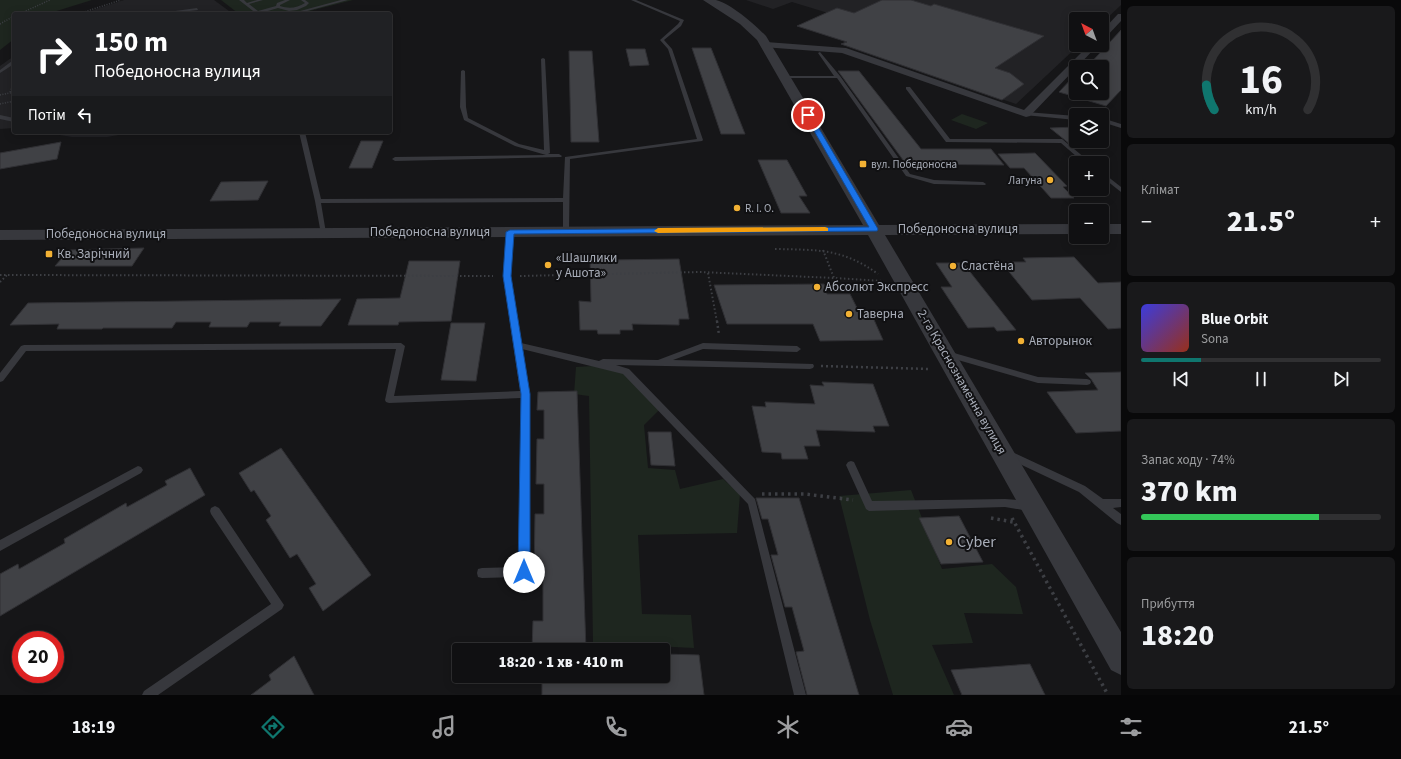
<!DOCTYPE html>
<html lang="uk">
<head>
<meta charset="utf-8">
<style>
	:root { --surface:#101012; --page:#19191b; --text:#f1f3f6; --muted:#9c9d9f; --line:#303032; --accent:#0f766e }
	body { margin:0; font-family:"Source Sans 3",sans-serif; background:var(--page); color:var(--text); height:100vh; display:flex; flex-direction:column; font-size:15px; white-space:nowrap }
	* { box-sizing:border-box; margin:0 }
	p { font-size:13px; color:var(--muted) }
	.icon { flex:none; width:22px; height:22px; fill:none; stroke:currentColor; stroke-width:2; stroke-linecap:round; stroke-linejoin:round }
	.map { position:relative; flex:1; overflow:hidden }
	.side { display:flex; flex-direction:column; gap:6px; padding:6px; background:#09090a; width:280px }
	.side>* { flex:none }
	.guide { position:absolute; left:12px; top:12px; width:380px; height:122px; border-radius:4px; box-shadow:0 2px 10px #0003,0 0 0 1px var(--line); background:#202124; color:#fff; overflow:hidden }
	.needle { width:26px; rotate:319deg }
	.buttons { position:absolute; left:1069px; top:12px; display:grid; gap:8px }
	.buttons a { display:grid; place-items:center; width:40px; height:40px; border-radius:4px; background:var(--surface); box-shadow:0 2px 10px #0003,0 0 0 1px var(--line); font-size:20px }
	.speed { position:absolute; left:12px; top:631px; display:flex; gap:8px; font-size:20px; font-weight:700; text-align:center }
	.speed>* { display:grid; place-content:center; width:52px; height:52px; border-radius:50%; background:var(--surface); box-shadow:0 2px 10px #0003,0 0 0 1px var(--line); line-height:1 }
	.speed .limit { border:6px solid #d22; background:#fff; color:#111 }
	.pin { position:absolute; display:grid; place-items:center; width:34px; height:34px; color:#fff; margin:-17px; border:2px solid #fff; border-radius:50%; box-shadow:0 1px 4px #0007 }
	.me { position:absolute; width:44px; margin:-22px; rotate:0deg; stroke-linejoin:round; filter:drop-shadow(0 0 3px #0008) }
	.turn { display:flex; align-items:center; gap:14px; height:84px; padding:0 16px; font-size:18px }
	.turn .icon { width:52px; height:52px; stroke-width:2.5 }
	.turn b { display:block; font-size:28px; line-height:34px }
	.then { display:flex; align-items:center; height:38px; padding:0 16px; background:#0003; gap:8px; font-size:15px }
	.big { font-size:30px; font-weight:800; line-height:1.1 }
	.side .card { flex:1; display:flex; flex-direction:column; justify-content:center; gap:6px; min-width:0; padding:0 14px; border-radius:6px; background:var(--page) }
	.side .dial { align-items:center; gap:0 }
	.dial svg { height:104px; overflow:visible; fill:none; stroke:var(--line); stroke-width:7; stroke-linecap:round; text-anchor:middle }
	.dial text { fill:var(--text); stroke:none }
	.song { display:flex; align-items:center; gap:12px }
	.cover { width:48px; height:48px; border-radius:6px; background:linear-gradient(135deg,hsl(240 70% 55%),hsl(10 70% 35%)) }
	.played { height:4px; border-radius:2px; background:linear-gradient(90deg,var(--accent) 25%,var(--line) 25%) }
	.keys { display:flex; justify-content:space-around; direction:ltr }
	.heat { display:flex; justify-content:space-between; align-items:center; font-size:22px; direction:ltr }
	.charge { height:6px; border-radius:3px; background:linear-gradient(90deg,#34c759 74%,var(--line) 0) }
	.trip { position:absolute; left:452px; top:643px; width:218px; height:40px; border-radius:4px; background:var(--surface); box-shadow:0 2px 10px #0003,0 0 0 1px var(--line); font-weight:800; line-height:40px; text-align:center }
	.dock { display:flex; height:64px; justify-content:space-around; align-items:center; background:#060607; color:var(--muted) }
	.dock .icon { width:28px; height:28px }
	.dock .on { color:var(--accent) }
	.dock b { font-size:18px; color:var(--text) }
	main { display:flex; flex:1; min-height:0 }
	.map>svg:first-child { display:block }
	.built { fill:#222225 }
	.green { fill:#1e261f }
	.building { fill:#404145; stroke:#303034 }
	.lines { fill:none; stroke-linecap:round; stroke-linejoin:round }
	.path-far3 { stroke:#3d3f44; stroke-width:1.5; stroke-dasharray:1 1.5; stroke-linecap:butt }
	.path-far2 { stroke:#3d3f44; stroke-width:2; stroke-dasharray:1.5 2.5; stroke-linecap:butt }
	.path-far1 { stroke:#3d3f44; stroke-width:2.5; stroke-dasharray:2 3; stroke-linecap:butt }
	.path { stroke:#3d3f44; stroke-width:3.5; stroke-dasharray:2.5 4; stroke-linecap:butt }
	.service { fill:#37383d; fill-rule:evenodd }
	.minor { fill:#37383d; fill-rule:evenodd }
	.tertiary { fill:#37383d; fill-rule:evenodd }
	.route { fill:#1a73e8; stroke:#114b97 }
	.slow { fill:#f59e0b }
	.poi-dot { fill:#f2b134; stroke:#111113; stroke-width:1.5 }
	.labels { text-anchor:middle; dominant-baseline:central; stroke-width:4; stroke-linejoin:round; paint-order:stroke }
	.far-poi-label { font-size:11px; fill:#a8adb8; stroke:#111113; text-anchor:start }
	.street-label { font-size:13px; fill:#a8adb8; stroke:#111113 }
	.poi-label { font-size:13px; fill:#a8adb8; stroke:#111113; text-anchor:start }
	.near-poi-label { font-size:16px; fill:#a8adb8; stroke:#111113; text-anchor:start }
</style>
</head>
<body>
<main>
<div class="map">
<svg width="1121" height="695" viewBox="0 0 1121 695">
	<rect width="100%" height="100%" fill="#161618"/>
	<g class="built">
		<path d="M124,0H214L233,14H81Z"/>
		<path d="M746,0H1121V5L1102,23V19H1076V45H1079L1016,104L841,44L874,27L792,2L773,9Z"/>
		<path d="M14,56V128L0,129V66Z"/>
		<path d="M41,132H136L107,137H72Z"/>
	</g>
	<g class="green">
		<path d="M0,0H92L47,14H14V39L0,50Z"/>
		<path d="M221,0H353L298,14H239Z"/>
		<path d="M962,114L988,123L976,129L951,120Z"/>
		<path d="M593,366L624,373L659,410L644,425L648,468L675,470L680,489L723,479L740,494L737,533L638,535L642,614L691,615L694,648L593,643L589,396L574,394L576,367Z"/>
		<path d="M911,490L942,569L992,564L1016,587L1023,614L964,613L973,643L932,645L954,695H893L870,620L839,496Z"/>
	</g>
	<g class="building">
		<path d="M882,0H911L931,6L934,4L1044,36L995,68L1010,73L1024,84L1002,100L841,44L847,42L797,26L837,8L854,13Z"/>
		<path d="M1121,30V90L1106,106L1059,92L1074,76H1076V93H1102V67H1087Z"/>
		<path d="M692,48H711L745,134H721Z"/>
		<path d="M626,49H645L649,65L630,66Z"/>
		<path d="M569,51H592L599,142H571Z"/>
		<path d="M838,71H859L921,149H991L1004,165L906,164Z"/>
		<path d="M1076,127V149L1050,128Z"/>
		<path d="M361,141H383L372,168H349Z"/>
		<path d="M61,142L57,159L0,169V153Z"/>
		<path d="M1035,153L1067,186L1063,187L1074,198H1051L1024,168H1010L998,154Z"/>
		<path d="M758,160H787L807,196H799L810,213H781Z"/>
		<path d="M268,181L258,200L210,201L221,182Z"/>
		<path d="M144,248L132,266H55L69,250Z"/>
		<path d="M1074,257L1098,283L1121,282V328L1108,329L1080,298L1032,300L1001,262H1026L1023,258Z"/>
		<path d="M590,258H607L608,260L679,259L689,319H679V325L632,324L633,330H620V334H598L597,330H580L579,301L591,302Z"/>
		<path d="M409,261H460L451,321L399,322L398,325H348L357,299L400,298Z"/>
		<path d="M936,263H963L1016,330L997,331L994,327L968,328L941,287H952Z"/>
		<path d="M824,284L827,294H850L859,312L871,313L883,340L820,341L813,324H727L714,285Z"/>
		<path d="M341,299L321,326H279L281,322H250L247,327H209L211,322H176L172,328H103L102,329H57L59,324L10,325L28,303Z"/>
		<path d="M451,323H485L476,381L441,380Z"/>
		<path d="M1121,372V431L1076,433L1047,392L1098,390L1091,379L1085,373Z"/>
		<path d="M822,382L873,384L889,426H873L875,432L816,430L820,446H804L808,459H782L781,453L762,452L752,406L766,407L765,402L815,404L810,385L824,386Z"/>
		<path d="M577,391L586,650H532L533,621H543V577H534L535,514H544V484H536L537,439H544V410H537L538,392Z"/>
		<path d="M648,432H671L675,466L651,465Z"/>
		<path d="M281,448L371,575L323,611L309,588L316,584L297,554L290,558L266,520L271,516L254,490L251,492L239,473Z"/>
		<path d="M190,468L205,495L0,616V574L18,564L19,569L65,543L64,539L126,503L127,507L167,485L165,481Z"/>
		<path d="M756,498H799L859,695H807L796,652L804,651L792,607H785L771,555H778L768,519H762Z"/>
		<path d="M959,516L983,562L941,564L919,518Z"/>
		<path d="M663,654L699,655L704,695H542V676H663Z"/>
		<path d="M294,656L314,695H251L271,680L269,675Z"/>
		<path d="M1030,664L1045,695H962L951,670Z"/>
	</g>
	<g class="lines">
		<g class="path-far3">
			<path d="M19,14L50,0"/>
			<path d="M78,14L121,0"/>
			<path d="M0,24L14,16"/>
			<path d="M10,92L14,83"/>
			<path d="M0,95L14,92"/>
			<path d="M0,104L14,101"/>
		</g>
		<g class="path-far2">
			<path d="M775,249C817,250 842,248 878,274"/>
			<path d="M823,250L834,278L883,281"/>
			<path d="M708,273L717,322"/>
			<path d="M0,275L493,276"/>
			<path d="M520,276L700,272L834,278"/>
			<path d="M0,282L7,275"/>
		</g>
		<g class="path-far1">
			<path d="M717,321L719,335"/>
			<path d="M821,366L930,369"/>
		</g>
		<g class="path">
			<path d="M762,494H805L853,500"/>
			<path d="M991,518L1013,522"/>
			<path d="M1012,518L1108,695"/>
		</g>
		<g class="service">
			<path d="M239,0H244L247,3L257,0H263L249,4L258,11L276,6L277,3L285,0H290L280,5V6C289,9 297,8 305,3L301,0H305L309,3L306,6L297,10L289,11L278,8L261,13L262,14H257Z"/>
			<path d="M341,0H348L296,14H289Z"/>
			<path d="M631,0H636L684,20L681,26L664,40L672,49L703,140L702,141L570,159L569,231L566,233L563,231V202L321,203L326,233L325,234H321L315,201L299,132H305L321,199L563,198L565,157L697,139L668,49L660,40L678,24L680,21Z"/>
			<path d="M197,8L198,10L165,14H153Z"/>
			<path d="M820,52L840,76L910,174L934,180L983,182L986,184L985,185L934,184L906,176L837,78H783V77L785,76H834L818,53Z"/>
			<path d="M543,58L545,59L550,153L548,154H559L562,156L561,157L395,161L392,159L395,157L546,155L515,146L464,120L460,107L461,71L463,70L465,71L466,107L468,118L519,144L544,150L541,59Z"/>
			<path d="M12,61H14V64L0,73V70Z"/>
			<path d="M906,87H910L950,139H1062L1091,163H1084L1061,143L946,142L906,89Z"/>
			<path d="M1026,112L1076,116V120L1024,115V113Z"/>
			<path d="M0,115L14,118V122L0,119Z"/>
			<path d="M1102,118L1121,124V128L1102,122Z"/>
			<path d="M1102,172L1121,187V192L1102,177Z"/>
			<path d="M510,230L513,232L511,276L521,343L599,361L603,359L658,360L703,343L797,346L801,349L797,352L703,349L673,360L813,364L814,366L813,368L810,369L616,365L629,369L755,499L806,695H794L748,504L623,374L522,349L529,394V572L528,576L524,577L482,578L478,577L477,573L478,569L482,568L519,567L521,398L389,403L386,402L385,400L396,349L26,351L3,381L0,382V373L21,346L24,345L401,343L405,346L394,396L520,391L503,276L507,232Z"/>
			<path d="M947,351L1038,377L1087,379L1090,380L1091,382L1090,384L1087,385L1038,383L944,356L943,354L944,352Z"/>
			<path d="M1008,450L1085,486L1103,499H1121V507L1113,508L1121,514V525L1117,523L1079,492L1005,457L1003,454L1005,451Z"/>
			<path d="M851,461L854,462L872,501L1005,499L1029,501L1032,503L1034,506L1032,509L1029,511L1005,507L869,511L866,509L846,465L848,462Z"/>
			<path d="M138,466L141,467L143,470L141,473L0,551V540Z"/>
			<path d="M215,506L219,508L284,605L282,609L158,695H142L144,691L271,604L211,514L210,511L211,508Z"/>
		</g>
		<g class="minor">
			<path d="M1118,14H1121V21L1105,38L1102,39V31Z"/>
			<path d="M766,42L846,48L1024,110L1089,45H1098L1030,116L1026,117L842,53L763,47L762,45Z"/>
		</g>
		<g class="tertiary">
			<path d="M703,0C707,0 712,0 716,0C733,5 754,24 766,36L879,225L1076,224V234L885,235L1121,632V675L1111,670L868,235L0,240V230L863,225L757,40L740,24Z"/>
			<rect x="1102" y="224" width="19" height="10"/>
		</g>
	</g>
	<path class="route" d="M805,114L811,115L878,229L877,231L514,234L511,276L530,394V572L528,576L524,578L519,576L518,572L521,394L503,276L506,232L510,230L869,227L805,115Z"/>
	<path class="slow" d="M825,227L828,228V231L658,233L654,231L658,228Z"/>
	<g class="poi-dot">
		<rect x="859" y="160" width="8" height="8" rx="2"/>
		<circle cx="1050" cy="180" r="4"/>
		<circle cx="737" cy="208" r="4"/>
		<rect x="45" y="250" width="8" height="8" rx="2"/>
		<circle cx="548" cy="265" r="4"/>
		<circle cx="953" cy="266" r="4"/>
		<circle cx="817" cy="287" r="4"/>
		<circle cx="849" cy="314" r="4"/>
		<circle cx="1021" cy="341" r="4"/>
		<circle cx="949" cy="542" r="4"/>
	</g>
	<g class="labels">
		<g class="far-poi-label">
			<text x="871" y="164">вул. Побєдоносна</text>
			<text x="1042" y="180" text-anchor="end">Лагуна</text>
			<text x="745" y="208">R. I. O.</text>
		</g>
		<g class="street-label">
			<text x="958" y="229">Победоносна вулиця</text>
			<text x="430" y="232">Победоносна вулиця</text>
			<text x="106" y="234">Победоносна вулиця</text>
			<text transform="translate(962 382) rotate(60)">2-га Краснознаменна вулиця</text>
		</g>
		<g class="poi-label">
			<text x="57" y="254">Кв. Зарічний</text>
			<text x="556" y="258">«Шашлики<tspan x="556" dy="15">у Ашота»</tspan></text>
			<text x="961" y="266">Сластёна</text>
			<text x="825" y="287">Абсолют Экспресс</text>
			<text x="857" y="314">Таверна</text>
			<text x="1029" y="341">Авторынок</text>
		</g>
		<g class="near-poi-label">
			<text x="957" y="542">Cyber</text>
		</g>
	</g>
</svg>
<div class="buttons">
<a><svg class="needle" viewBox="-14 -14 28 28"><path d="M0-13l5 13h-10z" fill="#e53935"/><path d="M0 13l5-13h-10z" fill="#9c9d9f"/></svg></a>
<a><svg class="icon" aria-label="search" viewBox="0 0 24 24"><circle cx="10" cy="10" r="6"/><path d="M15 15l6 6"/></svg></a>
<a><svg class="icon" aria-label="layers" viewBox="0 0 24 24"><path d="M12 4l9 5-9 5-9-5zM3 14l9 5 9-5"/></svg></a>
<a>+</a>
<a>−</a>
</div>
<div class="speed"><div class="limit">20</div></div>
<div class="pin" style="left:808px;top:115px;background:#d93025"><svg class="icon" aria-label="arrive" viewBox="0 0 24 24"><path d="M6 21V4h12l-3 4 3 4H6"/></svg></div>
<svg class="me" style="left:524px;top:572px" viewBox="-20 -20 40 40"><circle r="19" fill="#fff"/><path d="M0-13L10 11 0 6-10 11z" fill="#1a73e8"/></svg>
<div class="trip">18:20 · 1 хв · 410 m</div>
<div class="guide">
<div class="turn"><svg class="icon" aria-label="right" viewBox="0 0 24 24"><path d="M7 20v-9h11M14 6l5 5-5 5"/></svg><div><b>150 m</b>Победоносна вулиця</div></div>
<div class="then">Потім<svg class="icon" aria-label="left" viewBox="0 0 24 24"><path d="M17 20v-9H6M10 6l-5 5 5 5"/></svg></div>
</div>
</div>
<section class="side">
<div class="card dial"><svg viewBox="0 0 100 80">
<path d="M14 69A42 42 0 1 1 86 69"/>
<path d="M14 69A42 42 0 0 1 8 50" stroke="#0f766e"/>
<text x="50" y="56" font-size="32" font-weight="700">16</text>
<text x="50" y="72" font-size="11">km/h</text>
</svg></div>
<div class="card"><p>Клімат</p>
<div class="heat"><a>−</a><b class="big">21.5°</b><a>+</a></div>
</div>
<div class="card">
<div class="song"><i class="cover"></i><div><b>Blue Orbit</b><p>Sona</p></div></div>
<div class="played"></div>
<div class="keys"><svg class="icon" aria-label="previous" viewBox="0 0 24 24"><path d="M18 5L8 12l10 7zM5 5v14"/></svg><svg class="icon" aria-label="pause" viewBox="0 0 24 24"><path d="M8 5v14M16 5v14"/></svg><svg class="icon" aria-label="next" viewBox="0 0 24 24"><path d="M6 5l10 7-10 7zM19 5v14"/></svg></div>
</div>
<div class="card"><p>Запас ходу · 74%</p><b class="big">370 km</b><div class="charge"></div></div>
<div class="card"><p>Прибуття</p><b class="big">18:20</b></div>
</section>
</main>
<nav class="dock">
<b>18:19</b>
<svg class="icon on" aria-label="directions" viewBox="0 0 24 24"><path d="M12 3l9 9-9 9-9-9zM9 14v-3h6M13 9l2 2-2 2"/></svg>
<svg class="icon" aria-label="music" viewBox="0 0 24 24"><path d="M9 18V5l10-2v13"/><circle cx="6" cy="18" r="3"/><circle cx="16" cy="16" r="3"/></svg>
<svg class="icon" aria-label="phone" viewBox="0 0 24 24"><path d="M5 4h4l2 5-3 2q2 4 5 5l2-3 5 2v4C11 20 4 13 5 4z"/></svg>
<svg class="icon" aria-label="climate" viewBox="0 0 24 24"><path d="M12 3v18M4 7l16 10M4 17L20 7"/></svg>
<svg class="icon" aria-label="car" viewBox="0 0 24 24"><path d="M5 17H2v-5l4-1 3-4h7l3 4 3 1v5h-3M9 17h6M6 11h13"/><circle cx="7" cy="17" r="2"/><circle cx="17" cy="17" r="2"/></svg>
<svg class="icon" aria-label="filters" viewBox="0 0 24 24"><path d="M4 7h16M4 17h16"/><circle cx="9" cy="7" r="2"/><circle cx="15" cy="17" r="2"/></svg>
<b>21.5°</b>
</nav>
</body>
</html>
